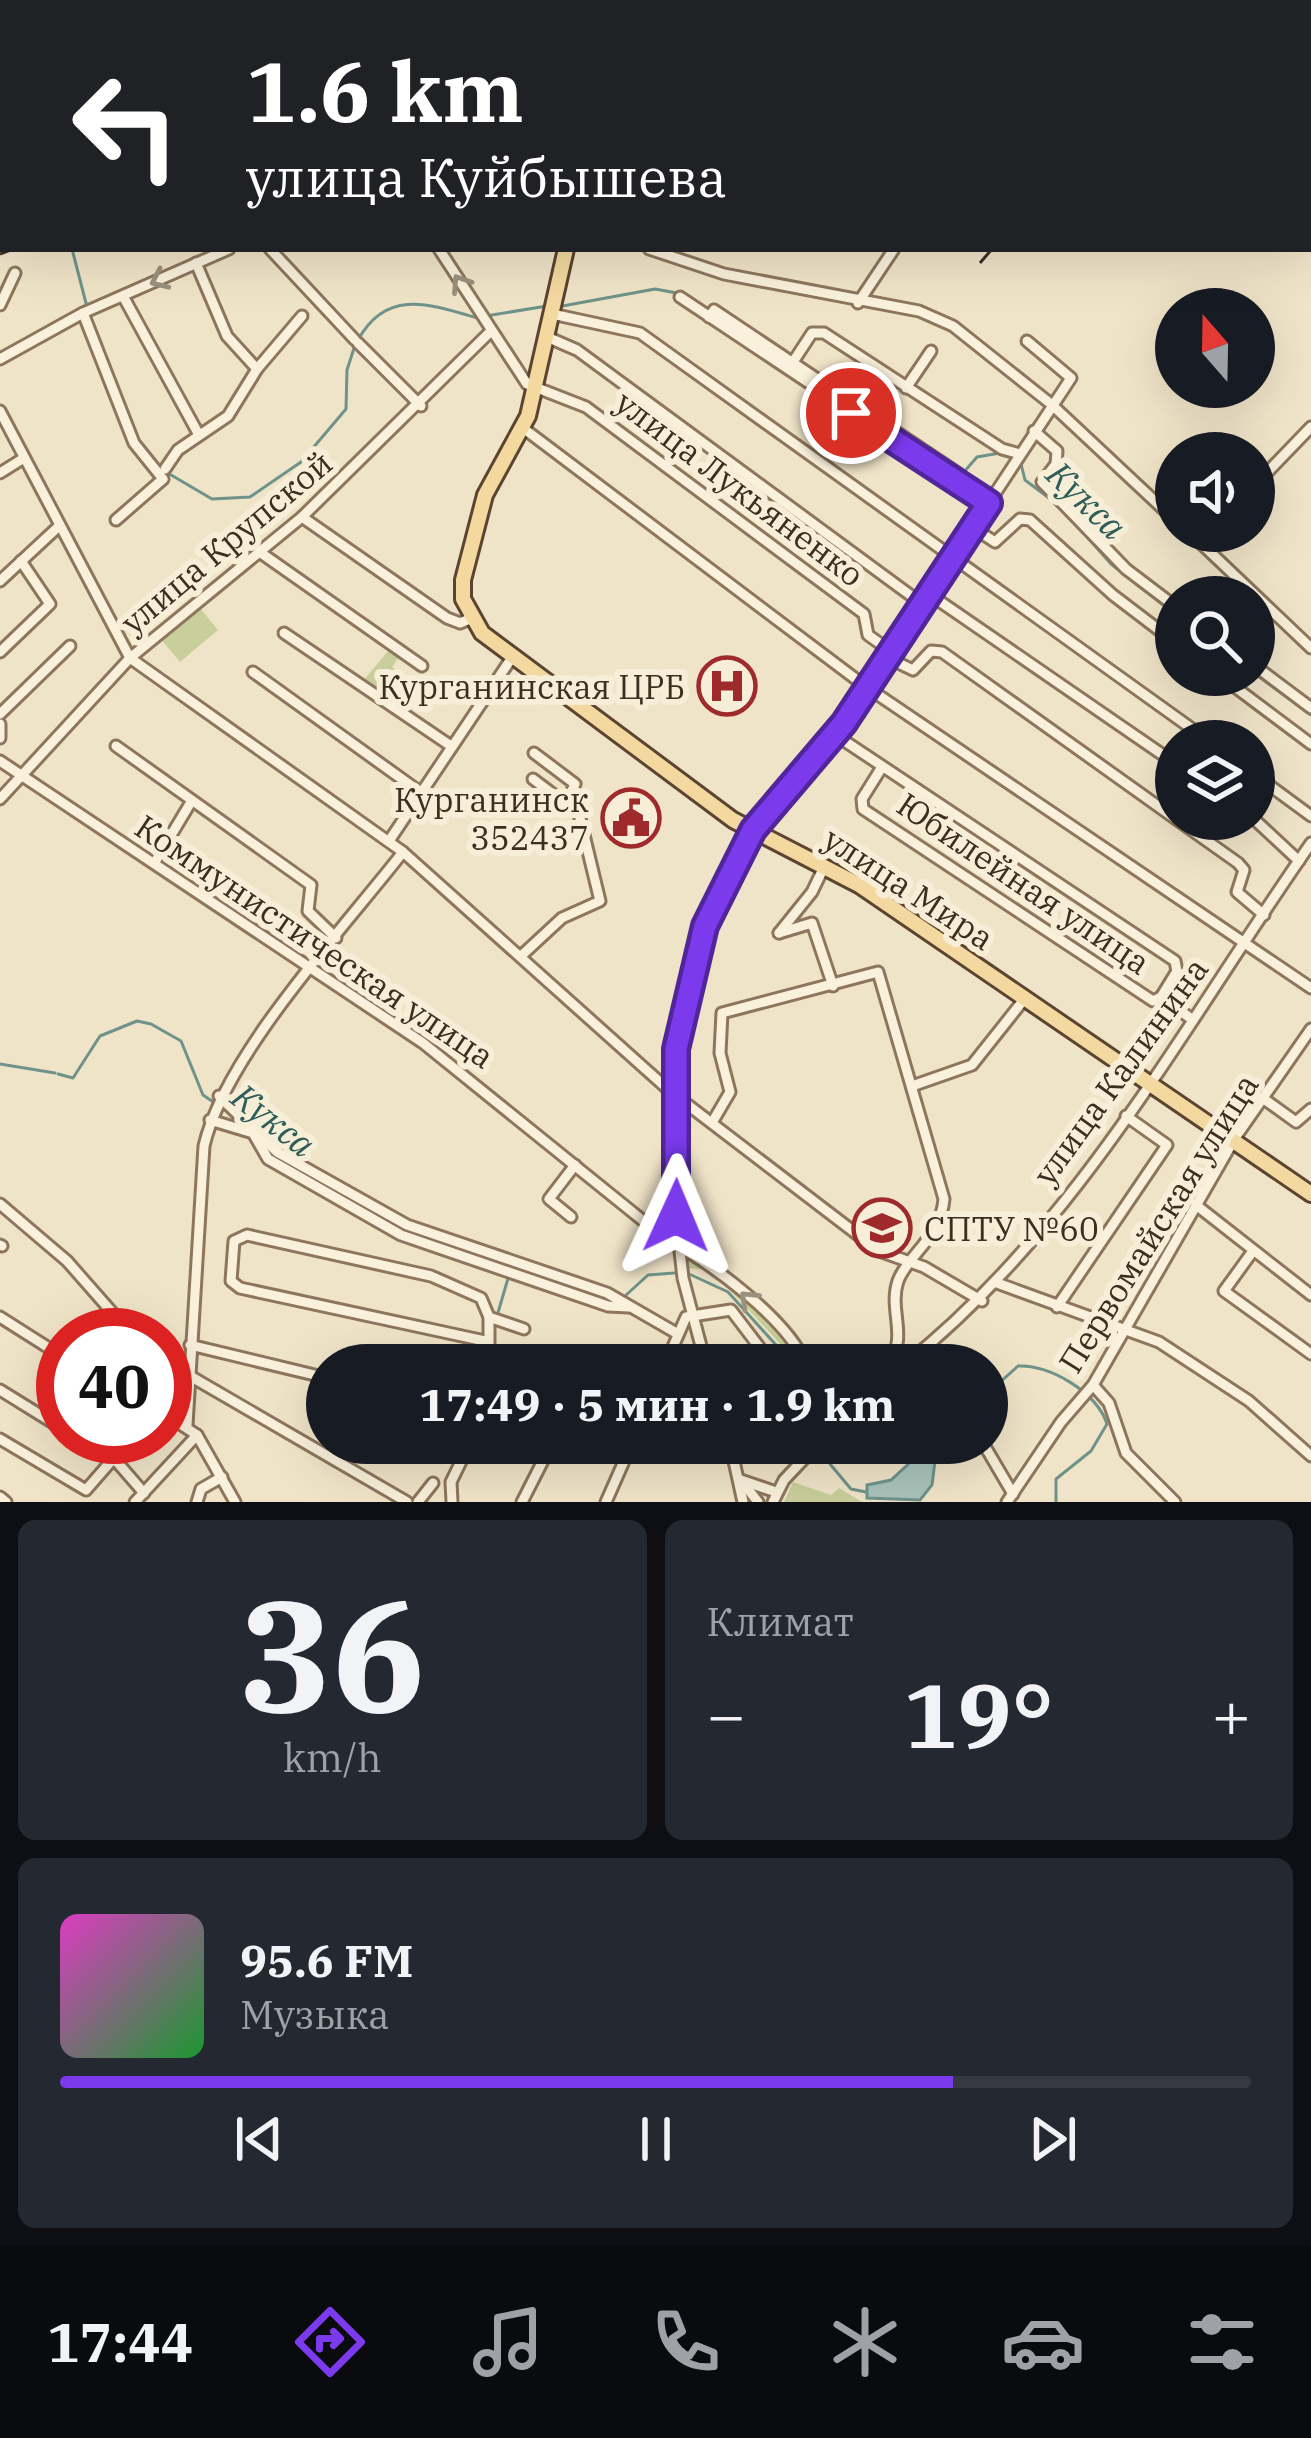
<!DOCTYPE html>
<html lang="ru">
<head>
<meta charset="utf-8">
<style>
	:root { --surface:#171b24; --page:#242831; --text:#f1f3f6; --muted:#9ea1a6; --line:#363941; --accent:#7c3aed }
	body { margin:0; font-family:"IBM Plex Serif",serif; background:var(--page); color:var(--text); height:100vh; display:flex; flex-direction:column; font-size:45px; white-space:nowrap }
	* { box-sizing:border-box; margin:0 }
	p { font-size:39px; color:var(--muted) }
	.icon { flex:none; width:66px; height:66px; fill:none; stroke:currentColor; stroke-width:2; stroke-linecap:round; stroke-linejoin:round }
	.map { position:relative; height:1502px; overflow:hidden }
	.sheet { display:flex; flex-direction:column; gap:18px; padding:18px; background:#0d0f14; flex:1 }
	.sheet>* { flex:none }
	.banner { position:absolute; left:0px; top:0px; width:1311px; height:252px; box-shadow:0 12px 48px #0002; background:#202124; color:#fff; overflow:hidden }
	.needle { width:78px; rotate:340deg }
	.fabs { position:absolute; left:1155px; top:288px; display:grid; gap:24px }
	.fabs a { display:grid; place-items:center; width:120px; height:120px; border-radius:50%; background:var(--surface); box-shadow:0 12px 48px #0002; font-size:60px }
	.speed { position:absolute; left:36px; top:1308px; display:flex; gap:24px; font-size:60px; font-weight:700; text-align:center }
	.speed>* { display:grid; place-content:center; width:156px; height:156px; border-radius:50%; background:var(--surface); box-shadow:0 12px 48px #0002; line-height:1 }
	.speed .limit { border:18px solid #d22; background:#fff; color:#111 }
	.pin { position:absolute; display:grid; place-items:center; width:102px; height:102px; color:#fff; margin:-51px; border:6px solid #fff; border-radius:50%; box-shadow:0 3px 12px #0007 }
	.me { position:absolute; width:132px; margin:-66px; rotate:1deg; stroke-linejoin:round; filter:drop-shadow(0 0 9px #0008) }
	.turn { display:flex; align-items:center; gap:42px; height:252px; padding:0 48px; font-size:54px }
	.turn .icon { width:156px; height:156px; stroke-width:2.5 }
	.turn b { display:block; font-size:84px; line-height:102px }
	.big { font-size:90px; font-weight:700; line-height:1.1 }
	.sheet .card { flex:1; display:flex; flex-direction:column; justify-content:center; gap:18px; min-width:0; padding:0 42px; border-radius:18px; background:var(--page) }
	.sheet .dial { align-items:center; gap:0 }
	.dial b { font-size:156px; line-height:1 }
	.song { display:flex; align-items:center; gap:36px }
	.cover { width:144px; height:144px; border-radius:18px; background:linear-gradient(135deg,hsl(310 70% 55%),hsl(130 70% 35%)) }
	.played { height:12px; border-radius:6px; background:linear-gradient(90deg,var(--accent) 75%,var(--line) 75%) }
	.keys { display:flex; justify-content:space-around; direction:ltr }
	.heat { display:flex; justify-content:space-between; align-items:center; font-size:66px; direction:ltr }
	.sheet .tiles { flex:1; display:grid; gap:18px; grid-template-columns:1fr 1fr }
	.card:last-child { grid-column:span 2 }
	.trip { position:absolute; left:306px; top:1344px; width:702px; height:120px; border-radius:60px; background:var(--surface); box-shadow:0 12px 48px #0002; font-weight:700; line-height:120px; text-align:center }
	.tabs { display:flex; height:192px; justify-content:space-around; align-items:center; background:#090b0e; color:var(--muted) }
	.tabs .icon { width:84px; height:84px }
	.tabs .current { color:var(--accent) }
	.tabs b { font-size:54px; color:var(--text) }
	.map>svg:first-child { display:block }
	.green { fill:#c9cf9b }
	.water { fill:#a9c4bc; stroke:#6f938a; stroke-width:3 }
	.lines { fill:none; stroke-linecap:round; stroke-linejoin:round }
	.stream { stroke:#6f938a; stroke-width:3 }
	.minor-casing { stroke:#8d765c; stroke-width:15 }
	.major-casing { stroke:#5b4430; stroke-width:20 }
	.minor { stroke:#faf1dc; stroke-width:9 }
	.major { stroke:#f3d9a0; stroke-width:14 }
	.rail { stroke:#3d2e20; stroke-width:3; stroke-dasharray:21 21; stroke-linecap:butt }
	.major-bridge-casing { stroke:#5b4430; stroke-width:20; stroke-linecap:butt }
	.major-bridge { stroke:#f3d9a0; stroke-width:14 }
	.oneway { stroke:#9c907e }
	.route-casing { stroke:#51269a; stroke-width:30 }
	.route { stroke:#7c3aed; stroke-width:21 }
	.labels { text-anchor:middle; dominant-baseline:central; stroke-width:12; stroke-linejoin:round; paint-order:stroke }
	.street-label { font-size:33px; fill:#3d2e20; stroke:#f7eed8 }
	.poi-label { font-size:33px; fill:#3d2e20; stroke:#f7eed8; text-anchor:end }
	.water-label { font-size:36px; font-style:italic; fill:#2f5d5a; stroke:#f7eed8 }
</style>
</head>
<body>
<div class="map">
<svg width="1311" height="1502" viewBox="0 0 1311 1502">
	<rect width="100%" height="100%" fill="#f0e4c8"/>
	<g class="green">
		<path d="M659,0H1030L1044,3H659Z"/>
		<path d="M200,608L218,630L180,662L160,638Z"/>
		<path d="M389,650L399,657L392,667L401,673L385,697L362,682Z"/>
		<path d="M687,1252L782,1334L800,1365L729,1289L702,1269L686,1268Z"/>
		<path d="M793,1482L831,1495L839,1488L862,1502H784Z"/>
	</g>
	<path class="water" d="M928,1446L936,1453L932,1485L920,1500L867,1498V1485L891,1480Z"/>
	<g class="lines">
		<g class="stream">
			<path d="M83,3V0"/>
			<path d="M72,249L87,307"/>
			<path d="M557,307L655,289L682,294"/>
			<path d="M486,316L547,306"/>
			<path d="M358,340C386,288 430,304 477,318"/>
			<path d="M133,428L142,446"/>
			<path d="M1021,464L1025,480L1057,504"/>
			<path d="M166,472L212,499L250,497L301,462L346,409L347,370L355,345"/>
			<path d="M964,472L977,457L1000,453"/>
			<path d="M1068,515L1111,564L1176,615"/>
			<path d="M1254,673L1311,715"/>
			<path d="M0,1064L55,1073"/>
			<path d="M58,1074L73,1078L100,1036L137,1021L151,1024L181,1041L203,1095L231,1114"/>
			<path d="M687,1273L728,1292L794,1365"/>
			<path d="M625,1296L648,1275L674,1273"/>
			<path d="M497,1316L509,1275"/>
			<path d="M987,1394L1018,1366C1050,1364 1097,1393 1107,1424L1091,1451L1056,1479V1502"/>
			<path d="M830,1464L851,1489L866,1492"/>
			<path d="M447,1482L464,1443"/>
		</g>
		<defs>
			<g id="minor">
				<path d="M304,0L306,3"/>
				<path d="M410,0L412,3"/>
				<path d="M492,3L499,0"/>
				<path d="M270,249L355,340"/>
				<path d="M439,249L527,384L586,407L864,614L868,635L892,652"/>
				<path d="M649,249L724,274L919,311L953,326L1051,404L1176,521"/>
				<path d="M196,263L227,336L257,369"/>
				<path d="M123,296L199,435"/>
				<path d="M680,297L989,503"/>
				<path d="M858,303L894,249"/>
				<path d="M0,305L15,273"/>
				<path d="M83,313L134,443L163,479L116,520"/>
				<path d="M552,314L640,333L1209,741"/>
				<path d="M709,317L714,310L959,474L958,485"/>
				<path d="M547,337L577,350L925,606"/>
				<path d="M358,343L421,406"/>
				<path d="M0,359L83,313L229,249"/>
				<path d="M793,362L812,333H824L1002,449L1020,454"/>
				<path d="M906,388L931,351"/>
				<path d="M0,411L130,658L403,852L671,1092L879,1251L924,1267L982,1301"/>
				<path d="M523,428L865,686L1311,988"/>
				<path d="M1034,431L1057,451L1056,464L1042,482L1126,569L1176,607"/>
				<path d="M165,469L178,450L228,416L257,369L302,316"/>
				<path d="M0,473L24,458"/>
				<path d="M1254,486L1311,427"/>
				<path d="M302,517L447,618L460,623L472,618"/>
				<path d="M975,529L995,542L1020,519L1030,520L1113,595L1176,643"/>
				<path d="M1188,531L1311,648"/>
				<path d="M261,553L422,666"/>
				<path d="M0,581L58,527"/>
				<path d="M932,596L1176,764"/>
				<path d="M284,633L451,746"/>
				<path d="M0,652L50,604L21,561"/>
				<path d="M888,658L913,670L931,651L942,652L1176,819"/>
				<path d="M1254,665L1311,708"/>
				<path d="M253,672L420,792"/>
				<path d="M1219,675L1311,744"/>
				<path d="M0,714L70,646"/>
				<path d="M0,724V738"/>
				<path d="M834,734L1175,961L1177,971L1161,997"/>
				<path d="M116,746L311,885L308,911L336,938"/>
				<path d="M0,761L423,1043L667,1240C710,1262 789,1320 806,1365"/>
				<path d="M882,767L862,799L863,809L1153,1001L1161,997L1193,1020"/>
				<path d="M1254,774L1311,816"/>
				<path d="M533,779L566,804"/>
				<path d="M0,799L130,658L302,517L491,331"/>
				<path d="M1176,819L1238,863L1244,870L1237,892L1264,915"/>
				<path d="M1254,819L1299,861"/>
				<path d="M389,841L511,659"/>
				<path d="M155,862L191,802"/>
				<path d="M779,933L812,923L833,986"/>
				<path d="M779,933L812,892L825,865"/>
				<path d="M521,956L562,918L600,901L579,814L566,804L575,784L534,753"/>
				<path d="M912,1086L972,1065L1026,997"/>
				<path d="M219,1096L277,1152L407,1225L607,1293L678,1334"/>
				<path d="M1264,1099L1296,1122L1311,1109"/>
				<path d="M210,1120L253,1133L268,1159L401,1235L608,1306L629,1307"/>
				<path d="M713,1121L730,1092L720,1053L722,1013L878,972L944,1199C941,1237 907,1256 898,1281C888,1310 909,1337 888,1365"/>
				<path d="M0,1204L67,1261L132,1335"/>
				<path d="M1196,1205L1311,1295"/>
				<path d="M571,1217L549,1199L575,1165"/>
				<path d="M0,1245L2,1246"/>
				<path d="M1253,1251L1224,1291L1311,1354"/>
				<path d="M997,1283L1159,1342L1249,1401L1311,1456"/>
				<path d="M1057,1307L1167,1145L1126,1116"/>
				<path d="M692,1316L731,1310L773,1365"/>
				<path d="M0,1317L63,1357"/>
				<path d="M489,1317L524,1329"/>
				<path d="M485,1341L240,1288L231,1281L234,1241L247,1235L431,1276L481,1298L489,1317V1365"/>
				<path d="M190,1345L327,1378"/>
				<path d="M923,1350L933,1365"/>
				<path d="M517,1365L558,1353L594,1365"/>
				<path d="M665,1365L686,1317L692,1316"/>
				<path d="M706,1365L683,1278L676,1216V1049L705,926L753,829L844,723L1071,378L1027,341"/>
				<path d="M904,1365C1077,1228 1186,1022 1311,843"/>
				<path d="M165,1373L188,1398"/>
				<path d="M190,1376L407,1502"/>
				<path d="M1093,1385L1109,1403L1126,1453L1175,1502"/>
				<path d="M0,1390L63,1429"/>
				<path d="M165,1414L197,1435L235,1502"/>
				<path d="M187,1425L204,1146C225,1055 343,929 403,852"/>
				<path d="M76,1437L117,1462L144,1493"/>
				<path d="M0,1439L86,1490L113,1459"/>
				<path d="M730,1443L743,1502"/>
				<path d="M983,1443L1013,1494"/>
				<path d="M741,1480L776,1492"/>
				<path d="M744,1484L758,1502"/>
				<path d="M0,1497L6,1502"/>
				<path d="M135,1502L197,1435"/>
				<path d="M197,1502L201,1489L222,1477"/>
				<path d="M418,1502L433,1483"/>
				<path d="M452,1502L451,1482L470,1443"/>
				<path d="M522,1502L552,1443"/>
				<path d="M606,1502L632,1443"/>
				<path d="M773,1502L784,1480L819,1443"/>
				<path d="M1007,1502L1061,1422L1093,1385L1235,1138L1311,1029"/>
			</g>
			<g id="major">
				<path d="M52,3L55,0"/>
				<path d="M0,73L3,66"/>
				<path d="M566,249L528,416L485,495L463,580V599L482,633L733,820L859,885L1311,1194"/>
			</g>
		</defs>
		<use href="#minor" class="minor-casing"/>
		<use href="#major" class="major-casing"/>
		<use href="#minor" class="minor"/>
		<use href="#major" class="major"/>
		<g class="rail">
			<path d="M1063,0L1072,3"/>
			<path d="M589,3L596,0"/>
			<path d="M1308,155L1311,158"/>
			<path d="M0,254L13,249"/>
			<path d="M980,263L992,249"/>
		</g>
		<defs>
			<path id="major-bridge" d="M589,0L591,3"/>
		</defs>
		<use href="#major-bridge" class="major-bridge-casing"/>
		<use href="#major-bridge" class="major-bridge"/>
	</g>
	<defs><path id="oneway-chevron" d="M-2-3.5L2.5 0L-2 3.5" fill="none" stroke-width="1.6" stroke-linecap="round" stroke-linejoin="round" transform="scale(3)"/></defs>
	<g class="oneway">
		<use href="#oneway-chevron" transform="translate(159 280) rotate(156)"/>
		<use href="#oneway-chevron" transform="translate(460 283) rotate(-123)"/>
		<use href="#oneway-chevron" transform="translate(748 1299) rotate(-136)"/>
	</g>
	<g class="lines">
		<defs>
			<path id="route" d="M676,1216V1049L705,926L753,830L844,723L989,503L851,413"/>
		</defs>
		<use href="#route" class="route-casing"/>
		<use href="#route" class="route"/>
	</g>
	<defs>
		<symbol id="hospital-ring" viewBox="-11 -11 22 22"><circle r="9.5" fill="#f7eed8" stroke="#9e2a2b" stroke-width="1.5"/><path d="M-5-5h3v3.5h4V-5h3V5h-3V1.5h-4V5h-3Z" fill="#9e2a2b"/></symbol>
		<symbol id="civic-ring" viewBox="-11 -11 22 22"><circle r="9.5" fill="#f7eed8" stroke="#9e2a2b" stroke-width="1.5"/><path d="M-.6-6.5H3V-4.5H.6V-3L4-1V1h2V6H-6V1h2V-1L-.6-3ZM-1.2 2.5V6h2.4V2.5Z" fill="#9e2a2b"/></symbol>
		<symbol id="university-ring" viewBox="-11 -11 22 22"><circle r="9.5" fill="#f7eed8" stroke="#9e2a2b" stroke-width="1.5"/><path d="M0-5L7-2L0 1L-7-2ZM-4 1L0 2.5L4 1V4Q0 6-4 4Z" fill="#9e2a2b"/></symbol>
	</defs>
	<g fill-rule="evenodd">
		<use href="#hospital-ring" x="694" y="653" width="66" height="66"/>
		<use href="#civic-ring" x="598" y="785" width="66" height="66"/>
		<use href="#university-ring" x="849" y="1195" width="66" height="66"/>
	</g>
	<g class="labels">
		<g class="street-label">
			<text transform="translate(740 488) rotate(37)">улица Лукьяненко</text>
			<text transform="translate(226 542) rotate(-40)">улица Крупской</text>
			<text transform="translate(1024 883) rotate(34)">Юбилейная улица</text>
			<text transform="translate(909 888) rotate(33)">улица Мира</text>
			<text transform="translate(315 941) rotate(34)">Коммунистическая улица</text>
			<text transform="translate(1120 1071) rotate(-54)">улица Калинина</text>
			<text transform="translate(1158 1223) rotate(-58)">Первомайская улица</text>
		</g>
		<g class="poi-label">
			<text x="685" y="686">Курганинская ЦРБ</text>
			<text x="589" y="799">Курганинск<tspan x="589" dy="38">352437</tspan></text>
			<text x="924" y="1228" text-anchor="start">СПТУ №60</text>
		</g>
		<g class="water-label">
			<text transform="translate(1087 500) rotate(44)">Кукса</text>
			<text transform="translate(274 1120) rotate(38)">Кукса</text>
		</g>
	</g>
</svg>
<div class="fabs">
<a><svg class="needle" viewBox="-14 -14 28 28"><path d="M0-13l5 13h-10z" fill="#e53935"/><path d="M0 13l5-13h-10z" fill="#9ea1a6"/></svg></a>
<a><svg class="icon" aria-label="sound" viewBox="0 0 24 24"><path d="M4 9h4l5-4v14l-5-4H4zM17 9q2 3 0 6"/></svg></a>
<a><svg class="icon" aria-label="search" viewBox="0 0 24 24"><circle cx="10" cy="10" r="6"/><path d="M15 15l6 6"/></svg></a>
<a><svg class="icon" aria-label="layers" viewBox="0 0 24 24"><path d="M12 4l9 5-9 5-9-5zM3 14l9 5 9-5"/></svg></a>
</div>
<div class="speed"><div class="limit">40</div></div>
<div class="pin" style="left:851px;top:413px;background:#d93025"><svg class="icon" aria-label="arrive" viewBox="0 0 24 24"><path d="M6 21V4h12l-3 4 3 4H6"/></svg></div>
<svg class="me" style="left:676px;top:1216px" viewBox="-20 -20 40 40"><path d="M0-17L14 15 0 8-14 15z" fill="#7c3aed" stroke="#fff" stroke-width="4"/></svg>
<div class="trip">17:49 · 5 мин · 1.9 km</div>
<div class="banner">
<div class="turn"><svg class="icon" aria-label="left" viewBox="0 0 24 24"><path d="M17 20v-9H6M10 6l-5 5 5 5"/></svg><div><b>1.6 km</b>улица Куйбышева</div></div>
</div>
</div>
<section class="sheet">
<div class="tiles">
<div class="card dial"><b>36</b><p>km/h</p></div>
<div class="card"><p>Климат</p>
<div class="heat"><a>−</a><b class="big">19°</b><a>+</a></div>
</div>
<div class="card">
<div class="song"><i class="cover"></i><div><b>95.6 FM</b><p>Музыка</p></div></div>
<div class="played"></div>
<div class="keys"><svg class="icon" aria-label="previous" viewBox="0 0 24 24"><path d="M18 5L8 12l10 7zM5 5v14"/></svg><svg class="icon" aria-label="pause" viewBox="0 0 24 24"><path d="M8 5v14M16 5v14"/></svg><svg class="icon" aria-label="next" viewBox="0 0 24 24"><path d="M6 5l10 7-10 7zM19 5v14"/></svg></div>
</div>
</div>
</section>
<nav class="tabs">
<b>17:44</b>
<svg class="icon current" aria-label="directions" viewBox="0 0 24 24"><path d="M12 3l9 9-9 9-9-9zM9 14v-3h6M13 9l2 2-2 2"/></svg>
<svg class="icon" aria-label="music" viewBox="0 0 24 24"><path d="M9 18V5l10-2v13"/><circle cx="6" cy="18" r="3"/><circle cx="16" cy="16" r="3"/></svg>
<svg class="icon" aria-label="phone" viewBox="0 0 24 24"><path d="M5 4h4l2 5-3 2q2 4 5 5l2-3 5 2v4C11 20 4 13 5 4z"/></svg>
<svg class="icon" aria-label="climate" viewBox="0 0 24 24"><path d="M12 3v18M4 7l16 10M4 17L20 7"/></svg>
<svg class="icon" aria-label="car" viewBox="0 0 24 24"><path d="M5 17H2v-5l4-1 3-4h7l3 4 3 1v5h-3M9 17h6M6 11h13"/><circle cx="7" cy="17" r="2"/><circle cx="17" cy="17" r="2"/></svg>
<svg class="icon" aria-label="filters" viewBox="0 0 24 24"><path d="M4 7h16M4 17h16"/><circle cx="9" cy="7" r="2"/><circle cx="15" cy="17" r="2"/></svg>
</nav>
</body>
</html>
